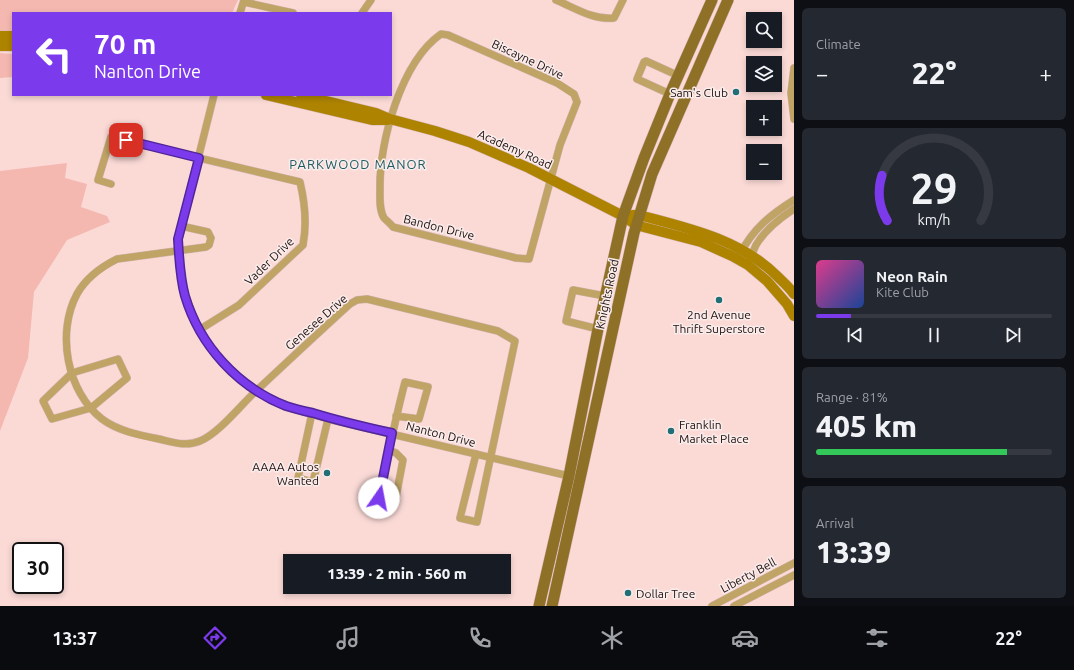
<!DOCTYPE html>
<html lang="en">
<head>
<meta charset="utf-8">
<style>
	:root { --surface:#171b24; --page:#242831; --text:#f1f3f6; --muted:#9ea1a6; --line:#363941; --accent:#7c3aed }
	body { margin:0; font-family:Ubuntu,sans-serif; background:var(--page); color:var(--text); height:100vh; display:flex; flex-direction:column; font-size:15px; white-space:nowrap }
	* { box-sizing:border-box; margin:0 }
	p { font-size:13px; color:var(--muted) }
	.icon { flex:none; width:22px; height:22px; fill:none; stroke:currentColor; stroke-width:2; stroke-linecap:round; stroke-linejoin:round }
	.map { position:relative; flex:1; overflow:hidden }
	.sheet { display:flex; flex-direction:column; gap:8px; padding:8px; background:#0d0f14; width:280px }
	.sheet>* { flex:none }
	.banner { position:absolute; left:12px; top:12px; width:380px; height:84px; border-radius:0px; box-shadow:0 2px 6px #0003; background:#7c3aed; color:#fff; overflow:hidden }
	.tools { position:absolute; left:746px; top:12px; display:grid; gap:8px }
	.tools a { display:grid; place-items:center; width:36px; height:36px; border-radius:0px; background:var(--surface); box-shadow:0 2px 6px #0003; font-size:20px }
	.speed { position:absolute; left:12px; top:542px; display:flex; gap:8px; font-size:20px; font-weight:700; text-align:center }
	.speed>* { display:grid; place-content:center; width:52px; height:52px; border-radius:50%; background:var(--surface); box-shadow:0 2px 6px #0003; line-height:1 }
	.speed .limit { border:2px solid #111; border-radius:6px; background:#fff; color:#111 }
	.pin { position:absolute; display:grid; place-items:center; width:34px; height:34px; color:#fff; margin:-17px; border-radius:8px; box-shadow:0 2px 6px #0006 }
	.me { position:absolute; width:44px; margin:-22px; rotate:12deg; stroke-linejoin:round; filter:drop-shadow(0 0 3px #0008) }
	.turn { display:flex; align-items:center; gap:14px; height:84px; padding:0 16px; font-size:18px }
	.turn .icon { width:52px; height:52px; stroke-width:2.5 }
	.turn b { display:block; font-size:28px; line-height:34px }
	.big { font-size:30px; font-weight:800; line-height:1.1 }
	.sheet .card { flex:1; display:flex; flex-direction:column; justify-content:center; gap:6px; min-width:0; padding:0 14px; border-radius:6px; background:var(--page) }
	.sheet .dial { align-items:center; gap:0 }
	.dial svg { height:104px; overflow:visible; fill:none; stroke:var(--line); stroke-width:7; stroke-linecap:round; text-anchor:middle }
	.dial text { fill:var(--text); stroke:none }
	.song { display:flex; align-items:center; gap:12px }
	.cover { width:48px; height:48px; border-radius:6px; background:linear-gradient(135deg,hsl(330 70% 55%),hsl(220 70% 35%)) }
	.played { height:4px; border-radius:2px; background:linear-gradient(90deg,var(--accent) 15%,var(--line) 15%) }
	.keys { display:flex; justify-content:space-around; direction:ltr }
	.heat { display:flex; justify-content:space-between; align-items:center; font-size:22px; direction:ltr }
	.charge { height:6px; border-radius:3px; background:linear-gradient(90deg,#34c759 81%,var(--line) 0) }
	.trip { position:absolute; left:283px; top:554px; width:228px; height:40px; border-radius:0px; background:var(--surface); box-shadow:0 2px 6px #0003; font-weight:800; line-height:40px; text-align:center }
	.menu { display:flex; height:64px; justify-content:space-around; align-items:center; background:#090b0e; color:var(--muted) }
	.menu .icon { width:28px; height:28px }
	.menu .on { color:var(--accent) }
	.menu b { font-size:18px; color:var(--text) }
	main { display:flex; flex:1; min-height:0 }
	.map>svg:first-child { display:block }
	.green { fill:#f4b8b1 }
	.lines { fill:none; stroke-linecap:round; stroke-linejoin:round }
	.street-casing { stroke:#d4b5b2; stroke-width:8 }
	.secondary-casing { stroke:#d4b5b2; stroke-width:11 }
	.primary-casing { stroke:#d4b5b2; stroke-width:12 }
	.street { stroke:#bfa466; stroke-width:7 }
	.secondary { stroke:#ad8300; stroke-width:10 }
	.primary { stroke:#8e7027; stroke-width:11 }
	.route-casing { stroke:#51269a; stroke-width:10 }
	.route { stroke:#7c3aed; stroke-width:7 }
	.poi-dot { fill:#236d76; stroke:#f9edec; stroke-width:1.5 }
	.labels { text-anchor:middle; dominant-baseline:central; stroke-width:3; stroke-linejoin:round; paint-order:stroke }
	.street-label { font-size:12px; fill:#210f0d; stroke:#f9edec }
	.poi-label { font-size:12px; fill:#210f0d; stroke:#f9edec; text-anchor:end }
	.neighbourhood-label { font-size:13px; letter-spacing:1px; fill:#215b61; stroke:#f9edec }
</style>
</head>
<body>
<main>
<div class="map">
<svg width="794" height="606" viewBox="0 0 794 606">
	<rect width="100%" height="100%" fill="#fbdad6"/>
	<g class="green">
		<path d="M0,0H238L232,13H13V32L0,31Z"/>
		<path d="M0,53L13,54V77L0,78Z"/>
		<path d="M67,163L65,178L87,184L81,207L107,216L110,222L67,240L34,292L28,358L0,431V171Z"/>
	</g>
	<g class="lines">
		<defs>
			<g id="street">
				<path d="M556,0C575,8 593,20 614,18L623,0"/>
				<path d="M244,2L293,13"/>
				<path d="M240,13L244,0"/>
				<path d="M362,13L371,0"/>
				<path d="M441,34L448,35L557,83L574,94L577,102L560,145L529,259L516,258L393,227C391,224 387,221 384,218C379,210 380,198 380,189C379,142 401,62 441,34Z"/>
				<path d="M794,68L791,93L794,119"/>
				<path d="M670,94L637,79L644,62L646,61L679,76"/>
				<path d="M214,95L178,239L180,272L185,295L199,330L216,355L232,372L256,391L269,398L297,410L328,419L569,476"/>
				<path d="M111,184L98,180L111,137L300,182C305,203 307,224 303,245L239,305L199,330"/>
				<path d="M181,226L208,232L211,238L209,245L206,247L117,259C101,267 86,278 77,294C56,333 67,392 102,419C118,431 139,435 159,439C172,442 186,447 200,441C219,433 240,406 256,391C287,362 318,333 350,304L357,300L367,299L498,331L515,341L477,522L460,518L476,454"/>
				<path d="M740,254C753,229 770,215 794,200"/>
				<path d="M750,260C752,255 754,249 756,245C765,230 780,218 794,209"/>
				<path d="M598,329L566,321L573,290L605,296"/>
				<path d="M118,359L127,378L91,408L52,419L43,401L72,373Z"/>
				<path d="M312,413L298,478L313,482L328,419"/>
				<path d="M389,450L396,453L403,460L395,502L379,498C387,459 395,420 405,382L428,387L419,419L396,416"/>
				<path d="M712,606L794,563"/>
				<path d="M734,606L794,575"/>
			</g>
			<g id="secondary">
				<path d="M0,36H13"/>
				<path d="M0,46H13"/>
				<path d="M266,95L372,120H388"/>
				<path d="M301,95L376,113L390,119L435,131L469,142L529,168L623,216L636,225L701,242L732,256L748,265L767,281L787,304L794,316"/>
				<path d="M633,215H639C688,228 740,239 777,276C783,282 789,287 794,294"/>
			</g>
			<g id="primary">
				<path d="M539,606L569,476L598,329L623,216L644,158L670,94L712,0"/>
				<path d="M552,606L634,233L652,174L728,0"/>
			</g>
		</defs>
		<use href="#street" class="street-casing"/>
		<use href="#secondary" class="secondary-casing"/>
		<use href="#primary" class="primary-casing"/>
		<use href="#street" class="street"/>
		<use href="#secondary" class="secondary"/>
		<use href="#primary" class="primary"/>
	</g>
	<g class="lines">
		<defs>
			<path id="route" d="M126,140L199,158L178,239C179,257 180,278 185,296C200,346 238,387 286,406C295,409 304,411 313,413C339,421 365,427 392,433L379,498"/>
		</defs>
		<use href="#route" class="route-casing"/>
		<use href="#route" class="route"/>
	</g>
	<g class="poi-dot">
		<circle cx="736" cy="92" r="4"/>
		<circle cx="719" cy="300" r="4"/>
		<circle cx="671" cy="431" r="4"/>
		<circle cx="327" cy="473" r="4"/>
		<circle cx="628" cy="593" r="4"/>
	</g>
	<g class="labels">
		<g class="street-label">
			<text transform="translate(528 59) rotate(25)">Biscayne Drive</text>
			<text transform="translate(515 149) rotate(24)">Academy Road</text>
			<text transform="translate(439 227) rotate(14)">Bandon Drive</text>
			<text transform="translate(269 261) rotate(-44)">Vader Drive</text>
			<text transform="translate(607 294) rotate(-78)">Knights Road</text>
			<text transform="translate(316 322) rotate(-41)">Genesee Drive</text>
			<text transform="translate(441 434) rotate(14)">Nanton Drive</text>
			<text transform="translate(748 575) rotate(-28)">Liberty Bell</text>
		</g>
		<g class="poi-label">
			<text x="728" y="92">Sam's Club</text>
			<text x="719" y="314" text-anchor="middle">2nd Avenue<tspan x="719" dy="14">Thrift Superstore</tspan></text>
			<text x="679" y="424" text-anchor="start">Franklin<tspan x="679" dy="14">Market Place</tspan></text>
			<text x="319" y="466">AAAA Autos<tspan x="319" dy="14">Wanted</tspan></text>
			<text x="636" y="593" text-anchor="start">Dollar Tree</text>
		</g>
		<g class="neighbourhood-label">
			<text x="358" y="164">PARKWOOD MANOR</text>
		</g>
	</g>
</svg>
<div class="tools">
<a><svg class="icon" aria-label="search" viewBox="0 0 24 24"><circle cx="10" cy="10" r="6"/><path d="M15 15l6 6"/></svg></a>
<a><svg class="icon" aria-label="layers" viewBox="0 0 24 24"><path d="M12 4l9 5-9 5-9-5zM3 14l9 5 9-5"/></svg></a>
<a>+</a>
<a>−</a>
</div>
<div class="speed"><div class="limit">30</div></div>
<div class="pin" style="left:126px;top:140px;background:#d93025"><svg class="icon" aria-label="arrive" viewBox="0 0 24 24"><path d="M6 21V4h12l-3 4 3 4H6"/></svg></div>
<svg class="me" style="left:379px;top:498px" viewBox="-20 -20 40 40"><circle r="19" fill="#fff"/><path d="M0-13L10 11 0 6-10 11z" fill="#7c3aed"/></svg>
<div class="trip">13:39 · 2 min · 560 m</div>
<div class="banner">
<div class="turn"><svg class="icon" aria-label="left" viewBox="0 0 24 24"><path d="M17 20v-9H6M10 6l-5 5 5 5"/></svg><div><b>70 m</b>Nanton Drive</div></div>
</div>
</div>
<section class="sheet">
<div class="card"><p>Climate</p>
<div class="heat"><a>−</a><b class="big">22°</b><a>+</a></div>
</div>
<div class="card dial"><svg viewBox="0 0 100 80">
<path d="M14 69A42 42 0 1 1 86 69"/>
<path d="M14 69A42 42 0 0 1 10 34" stroke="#7c3aed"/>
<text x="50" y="56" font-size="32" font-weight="700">29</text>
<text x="50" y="72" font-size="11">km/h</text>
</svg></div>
<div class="card">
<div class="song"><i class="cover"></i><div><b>Neon Rain</b><p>Kite Club</p></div></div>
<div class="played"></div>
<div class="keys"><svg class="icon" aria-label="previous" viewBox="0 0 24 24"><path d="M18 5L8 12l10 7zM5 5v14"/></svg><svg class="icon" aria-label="pause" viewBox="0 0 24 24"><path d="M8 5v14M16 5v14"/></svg><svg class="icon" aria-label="next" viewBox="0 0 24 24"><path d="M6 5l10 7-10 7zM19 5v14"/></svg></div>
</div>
<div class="card"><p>Range · 81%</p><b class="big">405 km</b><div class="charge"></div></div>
<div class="card"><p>Arrival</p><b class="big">13:39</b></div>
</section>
</main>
<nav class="menu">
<b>13:37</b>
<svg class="icon on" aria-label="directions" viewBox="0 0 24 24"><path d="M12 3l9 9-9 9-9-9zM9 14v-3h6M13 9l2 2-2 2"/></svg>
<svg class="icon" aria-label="music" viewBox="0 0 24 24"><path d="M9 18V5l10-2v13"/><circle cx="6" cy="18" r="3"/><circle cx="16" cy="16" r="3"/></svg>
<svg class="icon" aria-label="phone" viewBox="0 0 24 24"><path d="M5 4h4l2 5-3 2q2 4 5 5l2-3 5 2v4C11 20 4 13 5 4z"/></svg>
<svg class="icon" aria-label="climate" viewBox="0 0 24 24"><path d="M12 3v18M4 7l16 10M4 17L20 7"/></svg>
<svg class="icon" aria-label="car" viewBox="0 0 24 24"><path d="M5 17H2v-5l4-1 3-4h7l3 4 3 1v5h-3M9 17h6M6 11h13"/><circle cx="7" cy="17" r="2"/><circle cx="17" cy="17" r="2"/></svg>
<svg class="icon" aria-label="filters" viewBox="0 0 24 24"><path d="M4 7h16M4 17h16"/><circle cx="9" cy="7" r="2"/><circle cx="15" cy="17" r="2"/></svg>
<b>22°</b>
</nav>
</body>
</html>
